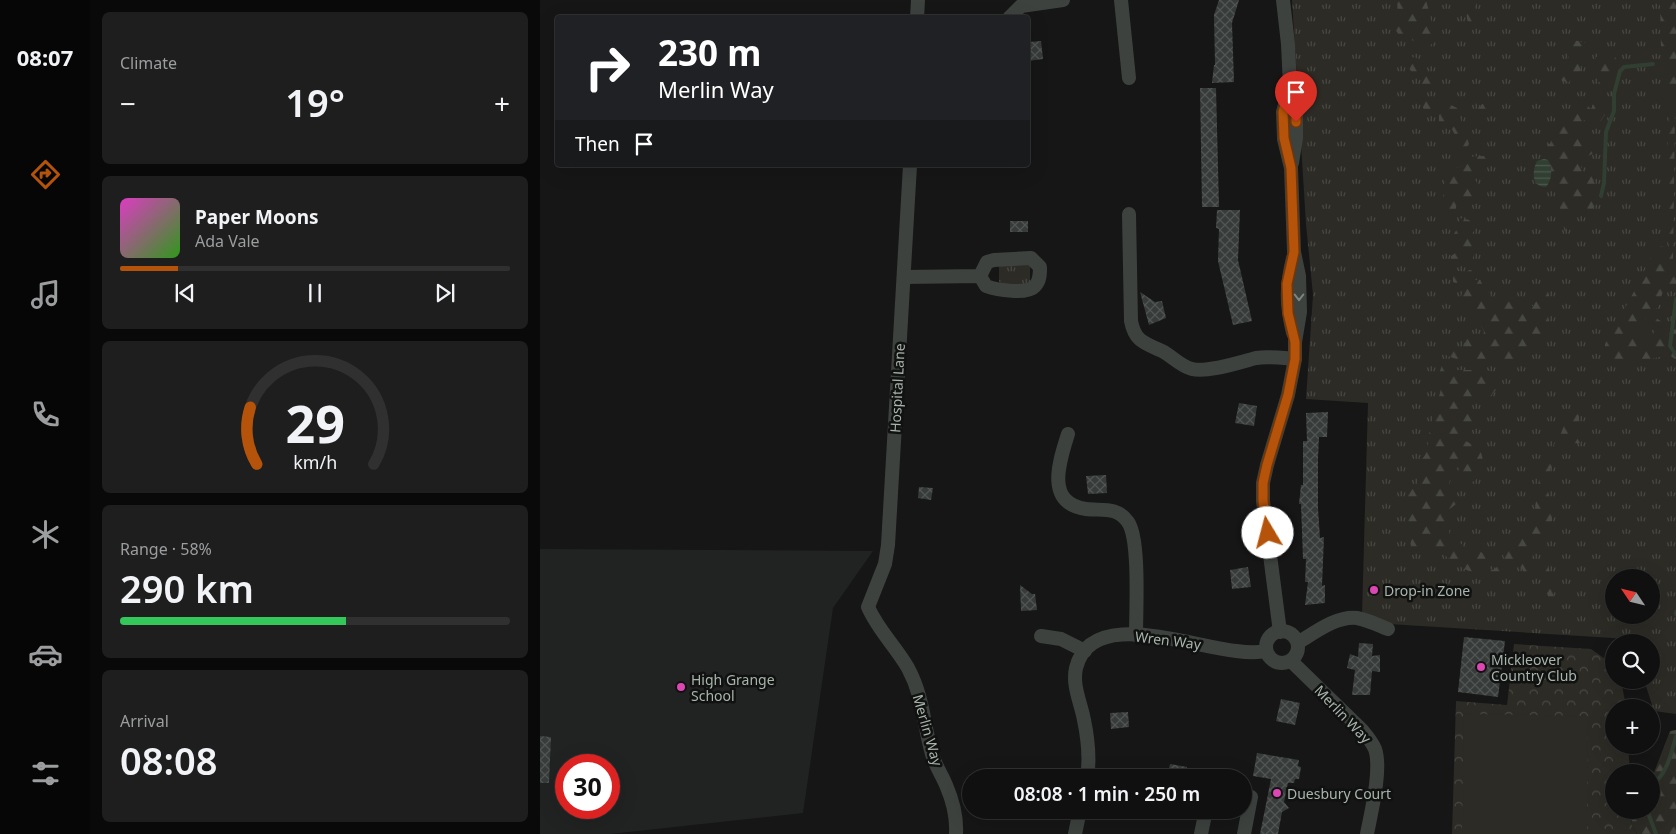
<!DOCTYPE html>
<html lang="en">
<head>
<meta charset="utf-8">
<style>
	:root { --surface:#101010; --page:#1e1e1e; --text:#f1f3f6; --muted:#9c9d9f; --line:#303030; --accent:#b45309 }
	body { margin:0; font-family:"Noto Sans",sans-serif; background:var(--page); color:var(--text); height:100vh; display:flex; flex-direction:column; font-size:19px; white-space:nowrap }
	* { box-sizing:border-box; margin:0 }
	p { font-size:16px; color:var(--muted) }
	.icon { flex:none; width:28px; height:28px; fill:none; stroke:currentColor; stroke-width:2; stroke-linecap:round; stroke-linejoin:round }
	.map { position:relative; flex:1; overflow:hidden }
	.side { display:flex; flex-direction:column; gap:12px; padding:12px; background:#090909; width:450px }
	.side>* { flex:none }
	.top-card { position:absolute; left:15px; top:15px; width:475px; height:152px; border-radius:5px; box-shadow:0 5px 20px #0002,0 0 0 1px var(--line); background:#202124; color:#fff; overflow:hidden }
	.needle { width:32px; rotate:305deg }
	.tools { position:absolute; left:1065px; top:569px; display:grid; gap:10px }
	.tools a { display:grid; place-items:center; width:55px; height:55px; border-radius:50%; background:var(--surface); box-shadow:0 5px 20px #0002,0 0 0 1px var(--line); font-size:25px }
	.speed { position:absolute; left:15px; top:754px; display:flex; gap:10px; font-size:25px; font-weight:700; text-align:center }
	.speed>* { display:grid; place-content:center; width:65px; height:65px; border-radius:50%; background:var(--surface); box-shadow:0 5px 20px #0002,0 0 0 1px var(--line); line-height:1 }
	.speed .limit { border:8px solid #d22; background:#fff; color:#111 }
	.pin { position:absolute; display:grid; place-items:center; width:42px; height:42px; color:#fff; margin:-51px -21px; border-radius:50% 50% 50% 0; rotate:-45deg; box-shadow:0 0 5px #0007 }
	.pin .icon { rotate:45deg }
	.me { position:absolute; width:55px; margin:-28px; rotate:352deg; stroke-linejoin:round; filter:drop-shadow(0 0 4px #0008) }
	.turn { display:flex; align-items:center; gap:18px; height:105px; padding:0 20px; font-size:22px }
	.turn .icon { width:65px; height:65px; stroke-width:2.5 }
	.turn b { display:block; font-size:35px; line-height:42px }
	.then { display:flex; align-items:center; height:48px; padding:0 20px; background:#0003; gap:10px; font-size:19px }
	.big { font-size:38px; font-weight:600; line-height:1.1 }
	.side .card { flex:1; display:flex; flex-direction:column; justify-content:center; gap:8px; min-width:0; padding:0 18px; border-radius:8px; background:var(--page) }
	.side .dial { align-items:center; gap:0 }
	.dial svg { height:130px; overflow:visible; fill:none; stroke:var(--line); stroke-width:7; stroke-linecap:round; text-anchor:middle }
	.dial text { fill:var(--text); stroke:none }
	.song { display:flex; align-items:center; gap:15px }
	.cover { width:60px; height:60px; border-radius:8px; background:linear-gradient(135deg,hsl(310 70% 55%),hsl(110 70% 35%)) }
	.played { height:5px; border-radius:2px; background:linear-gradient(90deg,var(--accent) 15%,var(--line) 15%) }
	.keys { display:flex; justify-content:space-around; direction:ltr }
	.heat { display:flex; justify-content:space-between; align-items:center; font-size:28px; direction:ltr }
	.charge { height:8px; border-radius:4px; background:linear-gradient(90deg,#34c759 58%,var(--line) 0) }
	.trip { position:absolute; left:422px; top:769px; width:290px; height:50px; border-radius:25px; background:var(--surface); box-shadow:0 5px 20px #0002,0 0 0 1px var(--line); font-weight:600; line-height:50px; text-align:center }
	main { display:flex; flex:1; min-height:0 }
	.dock { display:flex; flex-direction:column; width:90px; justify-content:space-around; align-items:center; background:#060606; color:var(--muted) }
	.dock .icon { width:35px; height:35px }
	.dock .selected { color:var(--accent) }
	.dock b { font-size:22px; color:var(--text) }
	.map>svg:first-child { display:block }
	.built { fill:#212322; fill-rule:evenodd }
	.grass { fill:url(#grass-tufts); fill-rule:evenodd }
	.forest { fill:url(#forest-firs) }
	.park { fill:url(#park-crowns) }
	.pitch { fill:#2c2b25 }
	.water { fill:url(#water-rules) }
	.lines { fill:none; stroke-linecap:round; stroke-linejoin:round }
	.stream { stroke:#313f32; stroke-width:4 }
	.building { fill:url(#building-cross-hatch) }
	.minor { stroke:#3d423f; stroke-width:14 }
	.oneway { stroke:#7d8780 }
	.route-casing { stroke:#753606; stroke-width:12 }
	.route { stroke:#b45309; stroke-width:9 }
	.poi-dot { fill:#dc47b4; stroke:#101110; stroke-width:2 }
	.labels { text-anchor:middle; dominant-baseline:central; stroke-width:5; stroke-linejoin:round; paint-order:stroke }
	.street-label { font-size:14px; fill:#a8b5ac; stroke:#101110 }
	.poi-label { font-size:14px; fill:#a8b5ac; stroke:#101110; text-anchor:start }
</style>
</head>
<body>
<main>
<nav class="dock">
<b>08:07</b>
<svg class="icon selected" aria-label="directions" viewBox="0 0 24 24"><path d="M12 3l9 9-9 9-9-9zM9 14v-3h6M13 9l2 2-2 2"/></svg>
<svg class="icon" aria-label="music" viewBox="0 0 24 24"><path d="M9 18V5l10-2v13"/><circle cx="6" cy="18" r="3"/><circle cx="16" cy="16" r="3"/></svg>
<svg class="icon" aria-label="phone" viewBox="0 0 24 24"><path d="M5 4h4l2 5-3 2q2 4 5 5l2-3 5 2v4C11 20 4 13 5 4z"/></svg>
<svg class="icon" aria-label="climate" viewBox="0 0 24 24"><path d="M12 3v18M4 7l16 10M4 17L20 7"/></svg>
<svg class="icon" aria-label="car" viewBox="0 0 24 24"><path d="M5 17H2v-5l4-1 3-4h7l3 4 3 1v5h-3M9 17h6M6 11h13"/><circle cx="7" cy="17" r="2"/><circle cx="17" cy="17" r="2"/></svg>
<svg class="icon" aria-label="filters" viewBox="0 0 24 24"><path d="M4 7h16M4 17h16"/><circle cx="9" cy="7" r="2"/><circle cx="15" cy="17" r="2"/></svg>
</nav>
<section class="side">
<div class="card"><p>Climate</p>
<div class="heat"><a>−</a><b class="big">19°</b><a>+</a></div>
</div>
<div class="card">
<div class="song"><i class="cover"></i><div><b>Paper Moons</b><p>Ada Vale</p></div></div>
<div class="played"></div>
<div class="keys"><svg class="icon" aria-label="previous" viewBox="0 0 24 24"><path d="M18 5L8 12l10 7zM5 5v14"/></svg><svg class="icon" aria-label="pause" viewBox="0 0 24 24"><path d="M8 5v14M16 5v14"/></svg><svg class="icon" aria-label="next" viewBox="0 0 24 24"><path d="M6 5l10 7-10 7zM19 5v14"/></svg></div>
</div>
<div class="card dial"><svg viewBox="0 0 100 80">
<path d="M14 69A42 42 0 1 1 86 69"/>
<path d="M14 69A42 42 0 0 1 10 34" stroke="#b45309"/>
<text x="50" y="56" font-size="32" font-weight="700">29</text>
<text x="50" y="72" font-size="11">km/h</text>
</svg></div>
<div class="card"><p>Range · 58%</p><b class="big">290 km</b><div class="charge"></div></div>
<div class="card"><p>Arrival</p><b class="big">08:08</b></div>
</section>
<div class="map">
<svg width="1136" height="834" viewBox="0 0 1136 834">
	<defs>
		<pattern id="grass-tufts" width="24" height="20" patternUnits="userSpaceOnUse" patternTransform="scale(1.25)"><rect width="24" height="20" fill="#2c2b25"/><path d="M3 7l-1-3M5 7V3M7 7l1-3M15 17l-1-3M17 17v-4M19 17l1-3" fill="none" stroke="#484842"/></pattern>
		<pattern id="forest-firs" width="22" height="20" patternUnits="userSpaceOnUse" patternTransform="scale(1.25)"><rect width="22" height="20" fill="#2c2b25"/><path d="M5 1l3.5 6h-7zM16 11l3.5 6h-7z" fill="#484842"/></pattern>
		<pattern id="park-crowns" width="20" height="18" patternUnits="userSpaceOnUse" patternTransform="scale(1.25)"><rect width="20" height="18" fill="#2c2b25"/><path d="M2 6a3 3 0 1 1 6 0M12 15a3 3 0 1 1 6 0" fill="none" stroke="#484842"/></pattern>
		<pattern id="water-rules" width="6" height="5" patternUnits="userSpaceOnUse" patternTransform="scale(1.25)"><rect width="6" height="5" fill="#313f32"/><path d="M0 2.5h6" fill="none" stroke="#4c584d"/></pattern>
		<pattern id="building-cross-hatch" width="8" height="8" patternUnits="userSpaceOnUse" patternTransform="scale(1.25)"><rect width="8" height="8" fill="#373b39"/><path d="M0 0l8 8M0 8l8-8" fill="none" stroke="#515553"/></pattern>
	</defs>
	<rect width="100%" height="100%" fill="#151615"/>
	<path class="built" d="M0,549L333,551L293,608L263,813L70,834H0ZM26,765H69V808H26Z"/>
	<g class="grass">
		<path d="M752,0H1136V714L1114,711L1104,680H1111V642H1091L1089,639L849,624L822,614L828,403L766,399L773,295L766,224ZM1074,578H1111V615H1074Z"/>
		<path d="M484,261L490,266V283L488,285H461L459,281V264Z"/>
	</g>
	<g class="forest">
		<path d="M857,0H886L896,39L889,47L859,35L850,22L852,17H858Z"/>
		<path d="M924,0H938L935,7L938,21L929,30Z"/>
		<path d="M1120,0H1136V98L1126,96L1122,90L1125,70L1121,49Z"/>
		<path d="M1034,40L1050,44L1047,55L1040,61L1041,70L1028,83L1021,80L1018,72L1029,57L1027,46Z"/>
		<path d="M1062,53L1075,57L1078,61L1075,72L1071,74L1070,89L1064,86L1058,81L1059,71L1055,58Z"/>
		<path d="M872,57C890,61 883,70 895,82L892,91L882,89L880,77L873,75L868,66Z"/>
		<path d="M1058,96L1065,104L1066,113L1059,124H1048L1045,120L1039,123L1040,129L1044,134H1052L1058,136L1061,143C1056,153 1050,157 1040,157L1038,160L1044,173L1048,174L1056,167L1061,169L1059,176L1053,181L1061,192L1057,204L1052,209L1036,208L1034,214L1029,218L1035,227L1034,229L1027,227L1025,232L1023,225L1019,222L1020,218L1018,213C1023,206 1018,200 1015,192L1020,186L1017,177L1015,175L1012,177L1010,164H1014L1016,160L1008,155L1009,151L1007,145L1015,141L1013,133L1019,131L1020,126L1014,117L1023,116L1026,122L1029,121L1033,115L1035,103L1042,101L1051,109L1055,101V97Z"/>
		<path d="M894,99L903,101L917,108L929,144L926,149L920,153L916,151C919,140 914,132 908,123L904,126L899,123V113L895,110L889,112L884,110L882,105L885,100Z"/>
		<path d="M953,100L958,102V108L944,117L940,114L939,109L942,104Z"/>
		<path d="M1129,109L1135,110L1133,262H1136V287L1130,286L1124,289L1117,308L1106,315L1105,323L1100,324L1099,331L1103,335H1113L1114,331L1110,324L1116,318L1125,324L1130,331L1136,329V360L1128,354C1113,361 1080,363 1065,358V344L1096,288L1112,255L1120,246L1129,247L1128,241L1124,236Z"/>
		<path d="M944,156L948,159L933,176L937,183L938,193L928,199L923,197L917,201L914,221L908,222C892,204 902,205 905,189C906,185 905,180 904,176L910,170L922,166L927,157Z"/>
		<path d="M920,218L929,220L935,229L931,235L935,242L933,258L919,266H910L911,256L917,252V244L911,238L918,228Z"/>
		<path d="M929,270H933L935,274V280H940C950,298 953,298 972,302C979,303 985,306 993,306L995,301L1001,300V296L1005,291L1014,303V311L1007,313L1008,323L1001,335V340L994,341C993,346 992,353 988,356C980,363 940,361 929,359C918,361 913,358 904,354L907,349V340L911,337L918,347L921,349L925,344L918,331L922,328L932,335L935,334L943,335L944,332C943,326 937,324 935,319L930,316L929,312L922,307L925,302L921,298L924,282L921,281L916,283L913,282V274L919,271L925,274Z"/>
		<path d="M902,365L913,370H947L962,377L959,386L948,400L935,399L932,404L933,414L938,418V424L934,430L925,428L920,430V438C926,442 934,444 937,447C950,460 939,489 925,481C922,479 920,474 918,472L919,468L917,465L907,470V474L910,479L909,487L913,489L917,495L916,504L910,509L914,519L909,528L910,538H915C927,555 947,542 950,569L954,570L964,559L962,545L975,544L982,531L988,529L994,519L997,492L1001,473L1013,446L1020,436L1023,428L1022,416L1031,410L1039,415V430L1043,439L1040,443C1016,442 1009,471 1005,490L1008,493L1012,520L1010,524L1002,526L1016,612L1012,615L1001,554L996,548L990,562V579L983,580V571L980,562C956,581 938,579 913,562C907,557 901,551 894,548C886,546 878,549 871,547C870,540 871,531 869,524C865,504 861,500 877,484V466C885,454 889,454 888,438L901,389L898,377Z"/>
		<path d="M1136,730V834H1097L1092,826L1091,810H1111V777L1113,775L1130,731Z"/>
	</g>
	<path class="park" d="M974,644L1051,649L1068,661L1074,668V680H1081L1086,707L1074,708V745H1088L1090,772H1074V810H1091L1092,826L1097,834H912L916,701L967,705Z"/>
	<path class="pitch" d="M924,714L1048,716L1047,834H922Z"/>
	<path class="water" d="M1004,159L1008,160C1013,168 1012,180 1006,187C991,187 992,171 997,161Z"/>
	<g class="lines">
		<g class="stream">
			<path d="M1061,196L1064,183L1066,132L1074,111V94L1080,71L1084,67L1113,64"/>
			<path d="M1136,299L1130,346L1136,355"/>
			<path d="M1136,612V614"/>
			<path d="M1111,786C1127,774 1131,755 1136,736"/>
			<path d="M1107,810L1116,834"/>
		</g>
	</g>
	<g class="building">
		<path d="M679,0H699L692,23L694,82L672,83L674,65H675L674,15Z"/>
		<path d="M501,41L503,59L488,61V42Z"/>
		<path d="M660,88H676L679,207H662Z"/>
		<path d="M677,210H700L698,260L712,321L693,325L678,261L679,229L676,228Z"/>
		<rect x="470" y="221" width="18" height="11"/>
		<path d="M600,292L615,302L622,301L626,318L609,325Z"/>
		<path d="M699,403L717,406L714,426L695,423Z"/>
		<path d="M788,412L787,437H779L778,459V508L780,538L784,537L782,586L785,585V603L765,605L768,582H765L766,559H763L761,504H759L761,485H763V441H767L766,413Z"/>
		<path d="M566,475L567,493L548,494L546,476Z"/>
		<path d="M379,487L393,488L391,500L378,498Z"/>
		<path d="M708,567L711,587L692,589L690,570Z"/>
		<path d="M480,585L492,594H495L497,610L481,611Z"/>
		<path d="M924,637L965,641L958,697L918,692Z"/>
		<path d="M819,643L833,644L832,656L840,655V672L832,671L830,695H812L815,670L807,668L810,654L818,657Z"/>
		<path d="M741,699L760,703L755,725L736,721Z"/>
		<path d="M588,712L589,727L571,729L570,713Z"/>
		<path d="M0,736L11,737L9,783H0Z"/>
		<path d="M717,753L759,760L758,766L761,767L759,779H755L754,783H748L744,802L749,808L742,812L738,834H720L731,779L713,776Z"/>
		<path d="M630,764L647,767L645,778H627Z"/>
	</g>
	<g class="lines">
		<g class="minor">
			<path d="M581,0L589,78"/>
			<path d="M743,0L748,44L750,86L756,105V138L752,163"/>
			<path d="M377,18L378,0"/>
			<path d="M469,18L481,6L523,0"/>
			<path d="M370,165L348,545L345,564L328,607C338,630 356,647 368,668C384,698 383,723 392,754C395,765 402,775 406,785C413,801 417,817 416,834"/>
			<path d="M589,214L591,321C595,342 605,343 622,351C632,356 640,366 652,369C668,373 700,362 716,358C729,356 742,358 755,359"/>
			<path d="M364,277L440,276L447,262L454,260L491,258L500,267C500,274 500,281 495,286C487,295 457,290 446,286L440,276"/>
			<path d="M753,333C746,303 746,287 753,258"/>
			<path d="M528,434C520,460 504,503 546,509C562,511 577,506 588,522C600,539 596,611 596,635"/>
			<circle cx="742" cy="647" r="16"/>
			<path d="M740,632L723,501V483L727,465L748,395L755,359V342L760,312L759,276L754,252L751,168L744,139L743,112L750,86"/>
			<path d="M501,636L521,639L545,651"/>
			<path d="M759,642C776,632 796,616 817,618C828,620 838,625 848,629"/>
			<path d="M751,661L822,730C827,736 832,742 835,749C842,769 831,813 827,834"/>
			<path d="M547,778C550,759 548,739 544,720C541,703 532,686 536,668C554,597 680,662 726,651"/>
			<path d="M672,778L673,775"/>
			<path d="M535,834L540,810"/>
			<path d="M661,834L666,810"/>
			<path d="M704,834L711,797L704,796"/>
		</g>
	</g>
	<defs><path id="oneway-chevron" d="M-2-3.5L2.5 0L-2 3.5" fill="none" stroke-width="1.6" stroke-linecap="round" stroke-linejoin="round" transform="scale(1.25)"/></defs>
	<use class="oneway" href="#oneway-chevron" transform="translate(759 297) rotate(90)"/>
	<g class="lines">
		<defs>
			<path id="route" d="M728,533L723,501V483L727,465L748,395L755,359V342L748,313L747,284L754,252L751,168L744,138L743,112L750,86L756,105V122"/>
		</defs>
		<use href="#route" class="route-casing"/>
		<use href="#route" class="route"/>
	</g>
	<g class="poi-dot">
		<circle cx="834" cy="590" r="5"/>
		<circle cx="941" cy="667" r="5"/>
		<circle cx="141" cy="687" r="5"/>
		<circle cx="737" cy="793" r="5"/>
	</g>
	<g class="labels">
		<g class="street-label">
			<text transform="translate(357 388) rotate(-87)">Hospital Lane</text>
			<text transform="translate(628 640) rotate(7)">Wren Way</text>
			<text transform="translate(803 714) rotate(46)">Merlin Way</text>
			<text transform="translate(388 730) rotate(74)">Merlin Way</text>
		</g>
		<g class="poi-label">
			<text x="844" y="590">Drop-in Zone</text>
			<text x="951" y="659">Mickleover<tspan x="951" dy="16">Country Club</tspan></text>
			<text x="151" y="679">High Grange<tspan x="151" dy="16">School</tspan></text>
			<text x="747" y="793">Duesbury Court</text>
		</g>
	</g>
</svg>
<div class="tools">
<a><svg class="needle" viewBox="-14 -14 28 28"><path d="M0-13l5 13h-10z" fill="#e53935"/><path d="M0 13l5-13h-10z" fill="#9c9d9f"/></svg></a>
<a><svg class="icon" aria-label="search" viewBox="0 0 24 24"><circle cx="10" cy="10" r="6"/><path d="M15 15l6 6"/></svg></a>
<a>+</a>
<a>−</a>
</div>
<div class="speed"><div class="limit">30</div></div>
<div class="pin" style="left:756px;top:122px;background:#d93025"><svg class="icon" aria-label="arrive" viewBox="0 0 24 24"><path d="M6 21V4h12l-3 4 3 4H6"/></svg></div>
<svg class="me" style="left:728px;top:533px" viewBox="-20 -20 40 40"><circle r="19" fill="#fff"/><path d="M0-13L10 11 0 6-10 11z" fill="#b45309"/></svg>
<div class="trip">08:08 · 1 min · 250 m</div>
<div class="top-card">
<div class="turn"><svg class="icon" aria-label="right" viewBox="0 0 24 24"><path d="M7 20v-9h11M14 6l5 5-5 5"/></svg><div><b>230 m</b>Merlin Way</div></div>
<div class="then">Then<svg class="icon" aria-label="arrive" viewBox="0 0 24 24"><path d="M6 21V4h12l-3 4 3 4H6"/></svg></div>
</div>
</div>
</main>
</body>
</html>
